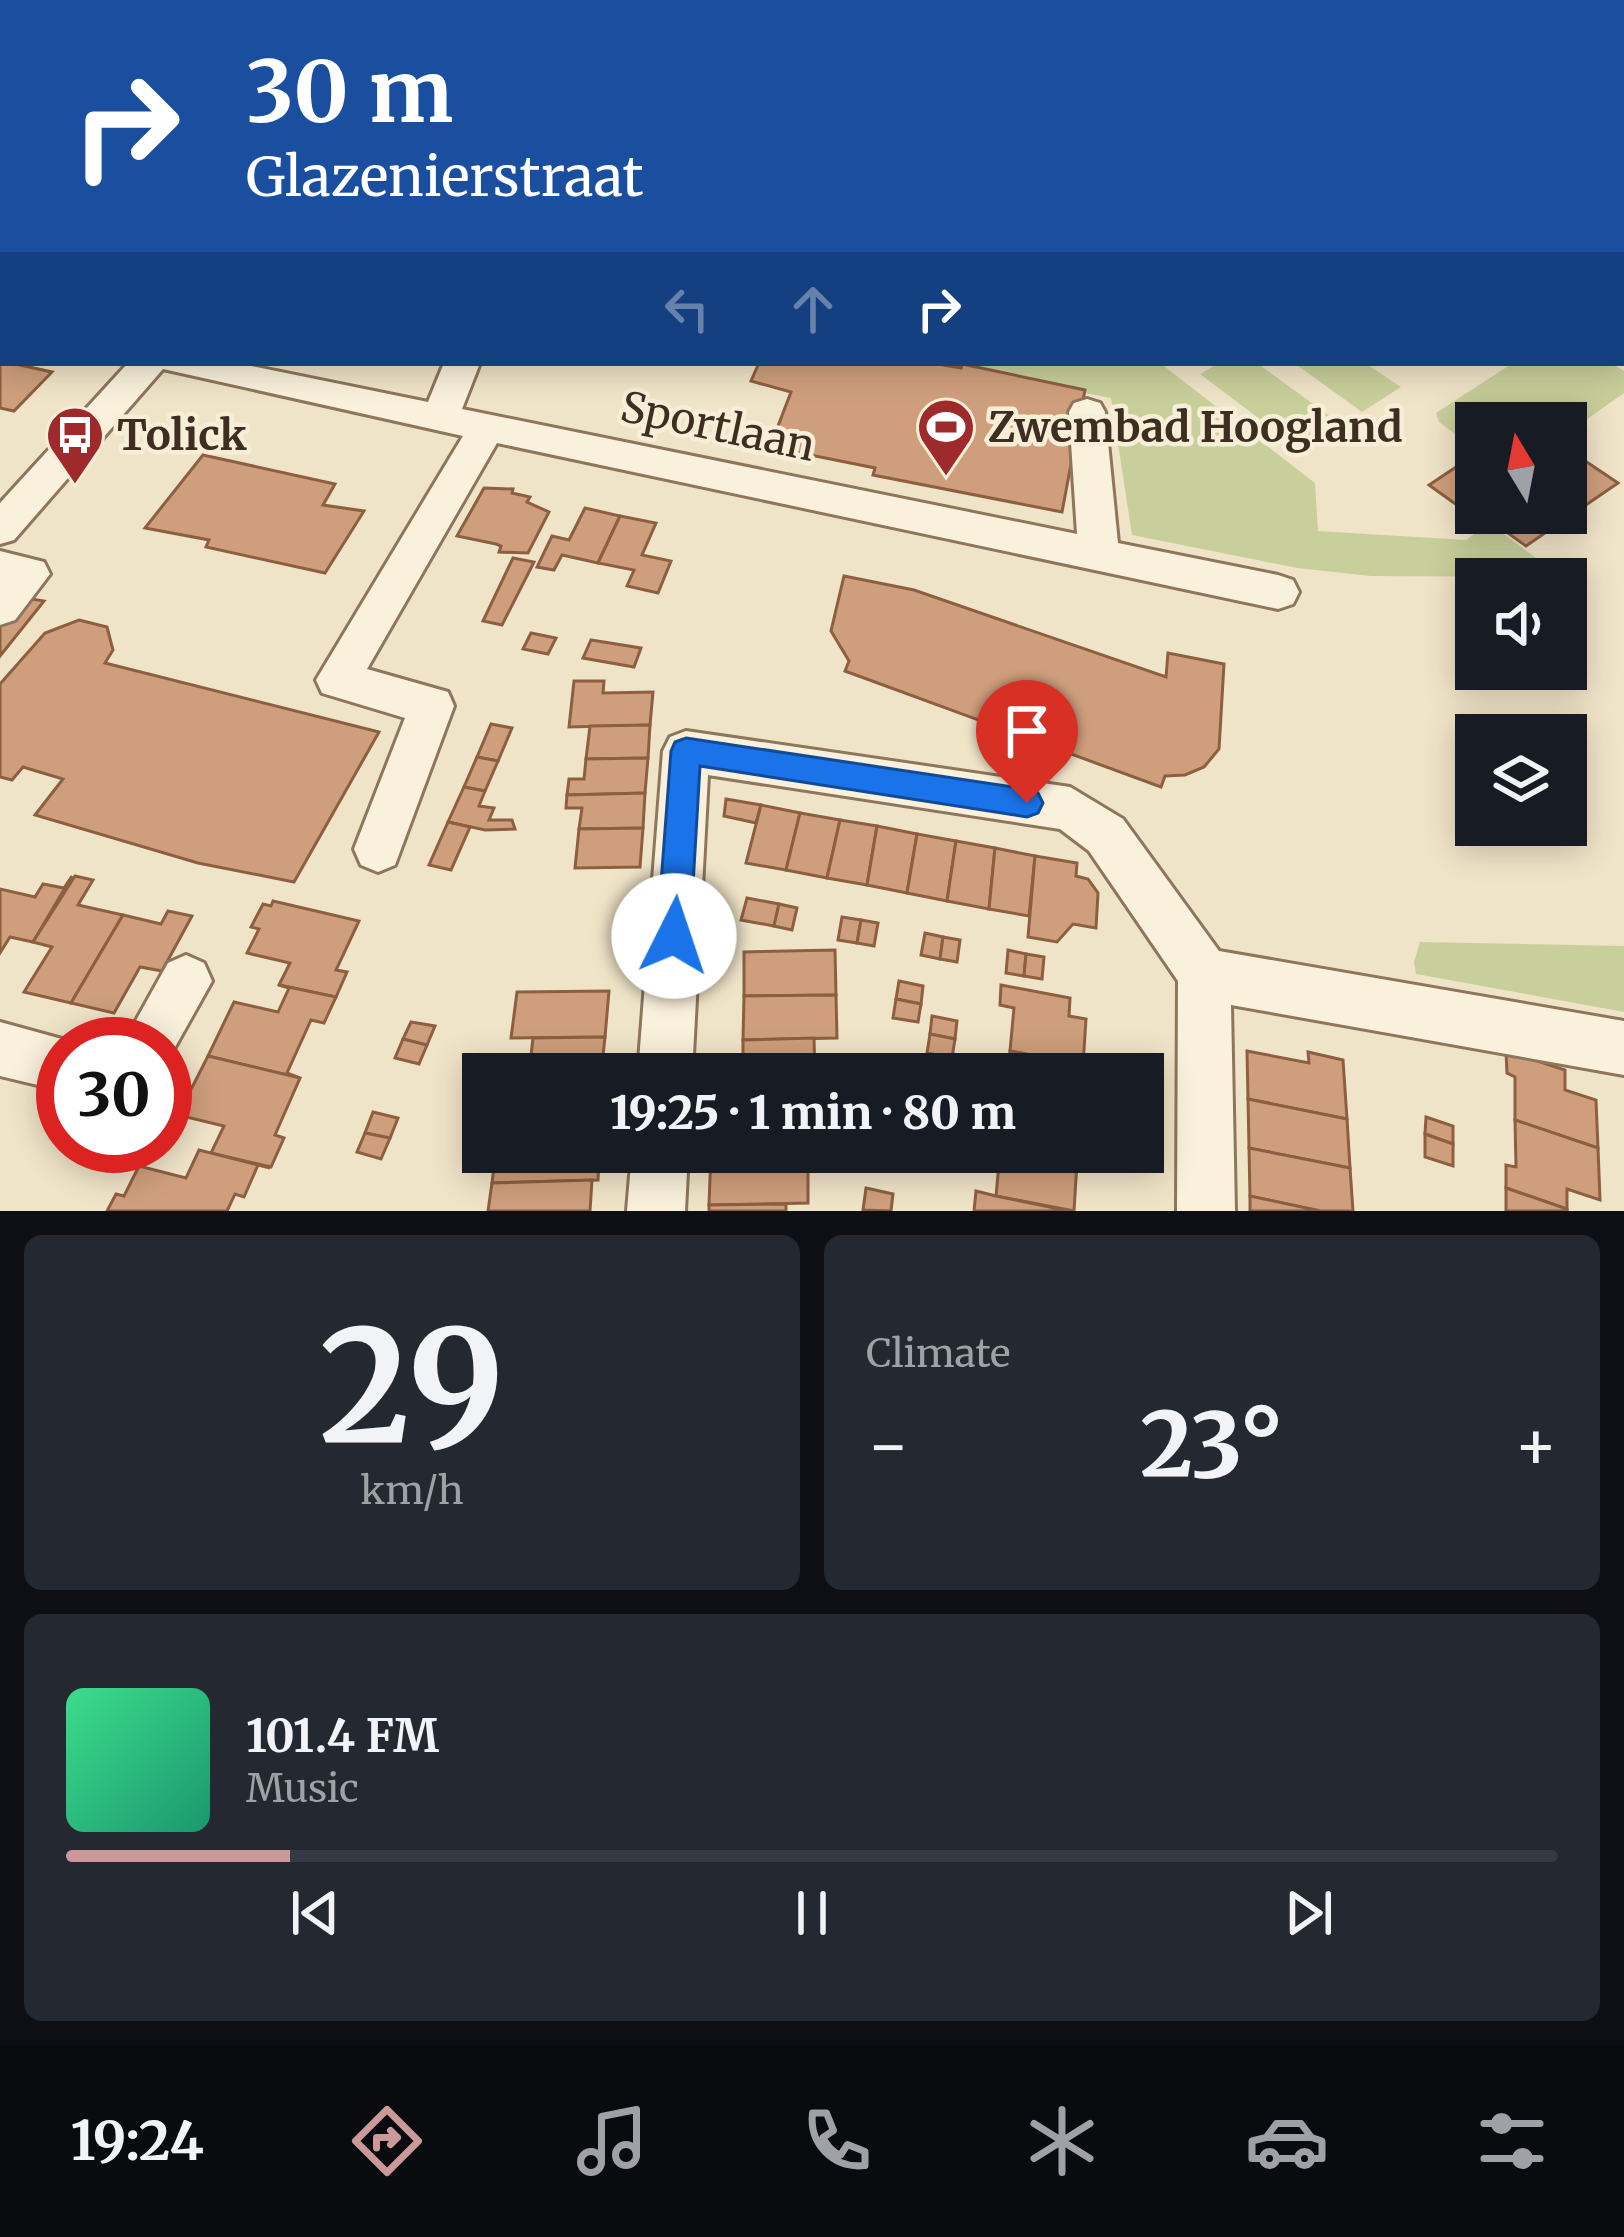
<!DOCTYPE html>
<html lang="en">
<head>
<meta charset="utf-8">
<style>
	:root { --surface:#171b24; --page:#242831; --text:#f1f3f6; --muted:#9ea1a6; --line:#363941; --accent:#cc999b }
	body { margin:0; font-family:Merriweather,serif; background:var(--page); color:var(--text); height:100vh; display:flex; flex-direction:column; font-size:45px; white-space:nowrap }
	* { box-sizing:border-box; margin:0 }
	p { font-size:39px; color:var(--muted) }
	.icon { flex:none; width:66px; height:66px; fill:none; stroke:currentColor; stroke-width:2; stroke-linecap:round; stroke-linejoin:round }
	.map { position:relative; height:1211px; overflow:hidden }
	.side { display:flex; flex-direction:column; gap:24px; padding:24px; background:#0d0f14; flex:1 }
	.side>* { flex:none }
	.guide { position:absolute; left:0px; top:0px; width:1626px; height:366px; box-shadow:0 6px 30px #0003; background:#1a4fa0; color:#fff; overflow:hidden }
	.needle { width:78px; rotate:350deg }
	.controls { position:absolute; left:1455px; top:402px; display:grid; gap:24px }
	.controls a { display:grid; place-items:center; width:132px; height:132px; border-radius:0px; background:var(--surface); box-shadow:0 6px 30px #0003; font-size:60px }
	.speed { position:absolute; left:36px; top:1017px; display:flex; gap:24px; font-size:60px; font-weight:700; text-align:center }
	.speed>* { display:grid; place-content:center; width:156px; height:156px; border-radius:50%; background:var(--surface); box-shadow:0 6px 30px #0003; line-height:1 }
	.speed .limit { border:18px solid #d22; background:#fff; color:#111 }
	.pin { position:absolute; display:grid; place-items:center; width:102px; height:102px; color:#fff; margin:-123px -51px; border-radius:50% 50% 50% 0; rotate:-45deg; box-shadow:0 0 12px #0007 }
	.pin .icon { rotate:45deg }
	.me { position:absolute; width:132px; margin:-66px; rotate:4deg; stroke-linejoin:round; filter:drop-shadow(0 0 9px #0008) }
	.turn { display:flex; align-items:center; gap:42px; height:252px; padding:0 48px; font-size:54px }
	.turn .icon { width:156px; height:156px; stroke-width:2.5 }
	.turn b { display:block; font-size:84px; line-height:102px }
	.lanes { display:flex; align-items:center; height:114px; padding:0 48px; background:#0003; justify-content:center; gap:60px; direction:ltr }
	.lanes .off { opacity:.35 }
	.big { font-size:90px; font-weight:800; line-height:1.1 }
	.side .card { flex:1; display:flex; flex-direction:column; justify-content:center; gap:18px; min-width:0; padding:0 42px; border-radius:18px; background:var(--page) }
	.side .dial { align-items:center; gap:0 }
	.dial b { font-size:156px; line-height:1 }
	.song { display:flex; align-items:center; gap:36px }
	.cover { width:144px; height:144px; border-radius:18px; background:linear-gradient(135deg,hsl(150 70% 55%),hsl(160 70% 35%)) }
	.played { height:12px; border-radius:6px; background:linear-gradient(90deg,var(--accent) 15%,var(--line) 15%) }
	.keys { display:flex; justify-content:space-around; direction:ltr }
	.heat { display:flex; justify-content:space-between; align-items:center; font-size:66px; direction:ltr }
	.side .tiles { flex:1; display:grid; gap:24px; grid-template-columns:1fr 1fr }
	.card:last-child { grid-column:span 2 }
	.trip { position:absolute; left:462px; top:1053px; width:702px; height:120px; border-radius:0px; background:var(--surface); box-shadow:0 6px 30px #0003; font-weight:800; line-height:120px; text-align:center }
	.dock { display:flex; height:192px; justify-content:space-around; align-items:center; background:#090b0e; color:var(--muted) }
	.dock .icon { width:84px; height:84px }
	.dock .selected { color:var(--accent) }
	.dock b { font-size:54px; color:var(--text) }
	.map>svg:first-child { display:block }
	.green { fill:#c9cf9b }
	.building { fill:#cf9f7d; stroke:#8d5f41; stroke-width:3 }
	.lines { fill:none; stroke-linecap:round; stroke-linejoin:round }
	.minor-casing { stroke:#8d765c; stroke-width:6 }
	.minor { fill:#faf1dc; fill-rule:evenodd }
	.route { fill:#1a73e8; stroke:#114b97; stroke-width:3 }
	.labels { text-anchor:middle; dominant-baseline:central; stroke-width:9; stroke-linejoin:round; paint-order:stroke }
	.street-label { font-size:42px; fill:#3d2e20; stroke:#f7eed8 }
	.poi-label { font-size:42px; font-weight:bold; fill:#3d2e20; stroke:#f7eed8; text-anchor:start }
</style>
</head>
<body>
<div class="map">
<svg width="1624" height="1211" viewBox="0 0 1624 1211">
	<rect width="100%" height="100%" fill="#f0e4c8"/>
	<g class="green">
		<path d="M923,363H1160L1315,483L1318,531L1466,540L1489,523L1536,558L1543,577L1371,576L1297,568L1132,535L1111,398Z"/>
		<path d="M1219,363H1257L1342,425L1301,450L1200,374Z"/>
		<path d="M1294,363H1365L1401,387L1362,412Z"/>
		<path d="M1513,363H1611L1624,371V393L1569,432L1566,423L1514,416L1504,423H1476V436L1462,439L1439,422L1436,413Z"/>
		<path d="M1420,942L1624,946V1012L1416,974L1414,962Z"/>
	</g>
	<g class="building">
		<path d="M0,362L1,361L52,372L14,411L0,408Z"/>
		<path d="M759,363H932L961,368L962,364L1085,390L1062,512L873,475L875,468L770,447L791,392L751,381Z"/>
		<path d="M1473,439L1476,513H1481L1475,518L1429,485L1471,457L1463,444Z"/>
		<path d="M1566,448L1618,483L1526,546L1501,528L1518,516L1513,513H1566Z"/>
		<path d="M203,455L335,484L323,505L364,511L325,573L206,547L209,540L145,528Z"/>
		<path d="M484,488L513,489L512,493L530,497L527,502L549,512L528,553L499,552L501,546L496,544L457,536Z"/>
		<path d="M585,508L620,516L598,563L562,555L554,570L537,567L552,536L569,540Z"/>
		<path d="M620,516L656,523L642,555L671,561L658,593L627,586L634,570L598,563Z"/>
		<path d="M513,558L534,562L502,625L483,621Z"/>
		<path d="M844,576L914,590L1166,677L1168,653L1224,664L1219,749L1204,767L1185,775L1165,776L1161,787L845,671L849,661L831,631Z"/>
		<path d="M0,594L44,601L0,656Z"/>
		<path d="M79,620L107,627L113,650L105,663L379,732L294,882L198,863L35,815L63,779L23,767L12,780L0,777V684L45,633Z"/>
		<path d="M531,633L556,638L548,654L523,649Z"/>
		<path d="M591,640L641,648L634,667L583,658Z"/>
		<path d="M574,681H604L603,693L653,692L650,725L569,727Z"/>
		<path d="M491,724L512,728L498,761L477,757Z"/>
		<path d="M650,725L648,758L586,759L590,726Z"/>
		<path d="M477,757L498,761L485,791L464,787Z"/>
		<path d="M648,758L645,793L567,795L569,779H584L586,759Z"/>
		<path d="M464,787L485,791L479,806L494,808L489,820H512L515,829L485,830L448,822Z"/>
		<path d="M645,793L643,828L579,829L582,808H566L567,795Z"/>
		<path d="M726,799L761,805L756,823L724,816Z"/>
		<path d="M761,805L800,813L786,870L746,863Z"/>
		<path d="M800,813L840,820L827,878L786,870Z"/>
		<path d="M840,820L877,826L867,885L827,878Z"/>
		<path d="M448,822L470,827L451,870L429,865Z"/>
		<path d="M877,826L917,834L907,893L867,885Z"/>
		<path d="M643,828L640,867L575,868L579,829Z"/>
		<path d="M917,834L956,841L947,901L907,893Z"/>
		<path d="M956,841L995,848L989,909L947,901Z"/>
		<path d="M995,848L1035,856L1029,916L989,909Z"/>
		<path d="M1035,856L1077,863L1076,876L1088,879L1098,893L1096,928L1073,924L1057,942L1028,937Z"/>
		<path d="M72,876L33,942L10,937L0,953V889L35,897L43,884L64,888Z"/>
		<path d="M75,876L93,880L78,905L123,915L71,1003L24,992L52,947L33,942Z"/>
		<path d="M747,898L779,904L774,926L741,920Z"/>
		<path d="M273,901L359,921L336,970L347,972L336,997L279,985L290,963L247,953L259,929L251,927L263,904L271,906Z"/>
		<path d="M779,904L797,908L792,930L774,926Z"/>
		<path d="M168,911L192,916L162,971L140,967L114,1013L71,1003L123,915L161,924Z"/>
		<path d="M842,917L861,920L857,943L838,940Z"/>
		<path d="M861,920L878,923L874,946L857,943Z"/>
		<path d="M925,933L943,937L940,959L921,955Z"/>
		<path d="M943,937L960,940L957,962L940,959Z"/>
		<path d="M835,950L836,995L744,996V952Z"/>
		<path d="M1008,950L1026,954L1024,976L1006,973Z"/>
		<path d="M1026,954L1044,957L1042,979L1024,976Z"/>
		<path d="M899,981L923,986L921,1004L896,999Z"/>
		<path d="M279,985L336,997L324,1023L311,1020L287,1073L300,1078L208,1056L234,1002L278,1012L289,988Z"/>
		<path d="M1001,985L1070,998L1069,1016L1086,1019L1083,1065L1010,1051L1014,1008L1000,1005Z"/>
		<path d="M609,991L605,1037L511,1038L517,992Z"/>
		<path d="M836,995L837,1038L743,1040L744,996Z"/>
		<path d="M896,999L921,1004L918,1022L893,1018Z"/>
		<path d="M932,1016L957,1021L955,1039L930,1034Z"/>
		<path d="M411,1022L435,1026L427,1045L403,1039Z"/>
		<path d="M930,1034L955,1039L952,1058L927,1053Z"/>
		<path d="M605,1037L601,1074H529L533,1038Z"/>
		<path d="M814,1038L815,1074H743V1040Z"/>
		<path d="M403,1039L427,1045L419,1064L395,1058Z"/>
		<path d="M1010,1051L1083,1065L1082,1074H1008Z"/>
		<path d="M1247,1051L1309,1063L1308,1052L1343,1060L1347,1119L1248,1099Z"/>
		<path d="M1506,1051L1565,1070V1090L1596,1100L1598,1148L1515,1120V1077L1507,1073Z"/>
		<path d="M208,1056L300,1078L275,1135L284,1138L271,1167L211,1153L224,1126L178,1115Z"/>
		<path d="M1248,1099L1347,1119L1350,1168L1249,1148Z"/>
		<path d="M373,1112L398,1118L390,1138L365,1133Z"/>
		<path d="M1426,1117L1453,1126V1144L1425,1134Z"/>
		<path d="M1515,1120L1598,1148L1600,1200L1567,1189V1209L1506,1188V1165L1516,1167Z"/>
		<path d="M365,1133L390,1138L381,1159L357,1152Z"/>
		<path d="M1425,1134L1453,1144V1166L1425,1157Z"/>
		<path d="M1249,1148L1350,1168L1353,1211H1320L1250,1196Z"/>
		<path d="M199,1150L270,1168L258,1165L244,1197L235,1194L227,1211H107L116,1194L124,1196L139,1166L186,1178Z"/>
		<path d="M496,1152H595L594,1157H599L598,1180L492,1183Z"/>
		<path d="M711,1152H808V1203L709,1205Z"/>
		<path d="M1000,1152H1029L1077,1162L1074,1211L996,1196Z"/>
		<path d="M592,1180L590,1211H488L492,1183Z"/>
		<path d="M866,1188L893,1194L891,1211L863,1210Z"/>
		<path d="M1506,1188L1567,1209V1211H1506Z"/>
		<path d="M976,1191L996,1196L1069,1211H974Z"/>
		<path d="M1250,1196L1320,1211H1250Z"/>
		<path d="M786,1204V1211H709V1205Z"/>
	</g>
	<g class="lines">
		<defs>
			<g id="minor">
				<path d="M109,0H136L107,3Z"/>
				<path d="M458,0H485L456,3Z"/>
				<path d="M628,0H676L678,3H630Z"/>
				<rect x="913" y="0" width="26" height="3"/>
				<rect x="1200" y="0" width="26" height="3"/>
				<rect x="1317" y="0" width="26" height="3"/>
				<path d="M1573,0H1599L1601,3H1575Z"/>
				<rect x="1623" y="8" width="1" height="16"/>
				<path d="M3,27V43L0,44V28Z"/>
				<rect x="0" y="108" width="3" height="18"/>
				<rect x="1623" y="203" width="1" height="20"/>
				<path d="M3,292V316L0,317V293Z"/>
				<path d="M128,363H237L428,402L444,363H480L462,409L1077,534L1069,412L1074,403L1087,399L1100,403L1105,412L1118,543L1278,575L1293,580L1299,592L1293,604L1278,609L497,443L367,669L448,692L454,706L395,865L378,872L361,865L354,849L405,718L322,693L316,680L463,436L163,369L14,540L0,544V503Z"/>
				<path d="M0,551L44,562L50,574L15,620L0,625Z"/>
				<path d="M686,731L1070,787L1123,819L1219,951L1624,1021V1075L1231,1005L1235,1211H1177L1178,981L1089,851L1060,829L708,775L692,1074H638L663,751L670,737Z"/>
				<path d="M186,955L204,963L212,981L165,1065V1044H123L168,963Z"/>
				<path d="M0,1022L80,1044H63V1091L0,1076Z"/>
				<path d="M632,1152H688L685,1211H627Z"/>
			</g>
		</defs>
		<use href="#minor" class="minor-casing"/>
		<use href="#minor" class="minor"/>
	</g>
	<path class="route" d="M686,738L1027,789L1038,793L1043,803L1038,813L1027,817L700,766L690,936L685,947L674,952L662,947L657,936L671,751L675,742Z"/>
	<defs>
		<symbol id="stadium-pin" viewBox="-11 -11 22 30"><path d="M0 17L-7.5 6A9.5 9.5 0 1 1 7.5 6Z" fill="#9e2a2b" stroke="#f7eed8"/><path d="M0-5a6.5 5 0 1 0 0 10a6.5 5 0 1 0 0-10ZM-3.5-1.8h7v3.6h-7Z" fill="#fff"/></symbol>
		<symbol id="bus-pin" viewBox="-11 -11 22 30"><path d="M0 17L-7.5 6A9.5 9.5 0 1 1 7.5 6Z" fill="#9e2a2b" stroke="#f7eed8"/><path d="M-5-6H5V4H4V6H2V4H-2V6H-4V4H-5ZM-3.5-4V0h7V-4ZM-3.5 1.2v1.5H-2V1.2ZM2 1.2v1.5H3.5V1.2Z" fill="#fff"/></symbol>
	</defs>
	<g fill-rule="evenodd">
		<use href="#stadium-pin" x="913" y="394" width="66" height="90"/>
		<use href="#bus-pin" x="42" y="402" width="66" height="90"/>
	</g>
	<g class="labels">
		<g class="street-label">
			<text transform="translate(718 426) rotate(12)">Sportlaan</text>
		</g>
		<g class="poi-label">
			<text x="988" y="427">Zwembad Hoogland</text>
			<text x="117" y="435">Tolick</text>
		</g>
	</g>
</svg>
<div class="controls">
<a><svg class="needle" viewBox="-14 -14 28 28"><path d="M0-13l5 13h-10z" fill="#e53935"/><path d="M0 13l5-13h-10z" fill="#9ea1a6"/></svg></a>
<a><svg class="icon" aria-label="sound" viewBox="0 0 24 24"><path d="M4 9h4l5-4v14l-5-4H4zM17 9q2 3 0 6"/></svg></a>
<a><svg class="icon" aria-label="layers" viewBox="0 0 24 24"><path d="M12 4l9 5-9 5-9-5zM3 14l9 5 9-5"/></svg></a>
</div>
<div class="speed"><div class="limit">30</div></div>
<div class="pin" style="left:1027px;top:803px;background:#d93025"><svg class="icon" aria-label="arrive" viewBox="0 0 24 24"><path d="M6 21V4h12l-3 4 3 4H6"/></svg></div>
<svg class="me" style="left:674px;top:936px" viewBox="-20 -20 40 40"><circle r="19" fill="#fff"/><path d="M0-13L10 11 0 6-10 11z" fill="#1a73e8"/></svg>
<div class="trip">19:25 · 1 min · 80 m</div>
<div class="guide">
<div class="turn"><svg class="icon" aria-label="right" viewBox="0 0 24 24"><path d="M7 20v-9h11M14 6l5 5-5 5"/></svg><div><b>30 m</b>Glazenierstraat</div></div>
<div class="lanes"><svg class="icon off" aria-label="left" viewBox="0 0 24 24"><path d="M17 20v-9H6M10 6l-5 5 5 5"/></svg><svg class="icon off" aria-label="ahead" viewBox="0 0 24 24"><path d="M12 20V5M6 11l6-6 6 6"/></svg><svg class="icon" aria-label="right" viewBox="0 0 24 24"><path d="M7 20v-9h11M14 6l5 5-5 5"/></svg></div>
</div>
</div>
<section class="side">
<div class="tiles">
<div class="card dial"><b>29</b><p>km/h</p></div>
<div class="card"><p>Climate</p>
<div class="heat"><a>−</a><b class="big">23°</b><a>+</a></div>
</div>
<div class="card">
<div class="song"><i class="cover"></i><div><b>101.4 FM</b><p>Music</p></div></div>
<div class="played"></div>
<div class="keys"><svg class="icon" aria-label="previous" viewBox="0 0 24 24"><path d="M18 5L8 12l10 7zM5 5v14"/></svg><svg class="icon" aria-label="pause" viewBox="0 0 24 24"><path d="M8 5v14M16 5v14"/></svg><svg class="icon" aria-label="next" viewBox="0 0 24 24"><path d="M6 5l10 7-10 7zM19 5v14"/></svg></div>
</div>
</div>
</section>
<nav class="dock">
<b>19:24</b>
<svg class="icon selected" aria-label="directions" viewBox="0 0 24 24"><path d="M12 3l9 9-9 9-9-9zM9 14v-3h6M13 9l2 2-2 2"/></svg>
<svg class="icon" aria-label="music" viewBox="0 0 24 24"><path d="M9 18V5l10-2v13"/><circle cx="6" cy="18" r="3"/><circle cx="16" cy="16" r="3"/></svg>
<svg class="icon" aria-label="phone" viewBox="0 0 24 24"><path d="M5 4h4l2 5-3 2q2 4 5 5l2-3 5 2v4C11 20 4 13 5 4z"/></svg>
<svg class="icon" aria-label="climate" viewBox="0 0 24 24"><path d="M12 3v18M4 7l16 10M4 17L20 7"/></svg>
<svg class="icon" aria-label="car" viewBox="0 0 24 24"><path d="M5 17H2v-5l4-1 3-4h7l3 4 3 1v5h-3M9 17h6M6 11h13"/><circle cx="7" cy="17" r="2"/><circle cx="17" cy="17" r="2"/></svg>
<svg class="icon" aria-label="filters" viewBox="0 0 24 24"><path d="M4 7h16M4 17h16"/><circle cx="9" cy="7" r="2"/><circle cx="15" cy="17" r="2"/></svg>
</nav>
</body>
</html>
